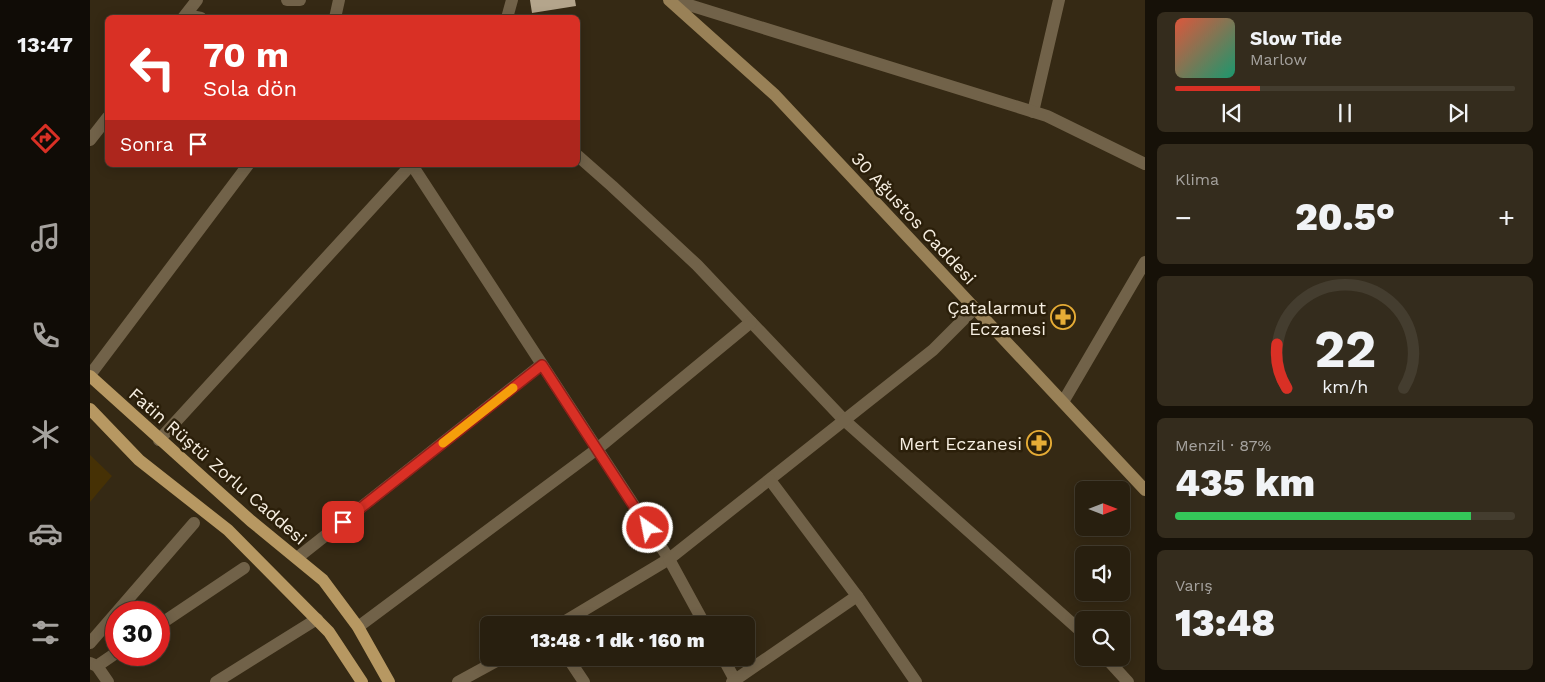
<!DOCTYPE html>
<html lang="tr">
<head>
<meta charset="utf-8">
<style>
	:root { --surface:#281f0f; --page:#342c1d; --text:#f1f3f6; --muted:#a5a29e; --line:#443d2f; --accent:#d93025 }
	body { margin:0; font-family:"Work Sans",sans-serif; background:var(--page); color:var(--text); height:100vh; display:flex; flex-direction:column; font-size:19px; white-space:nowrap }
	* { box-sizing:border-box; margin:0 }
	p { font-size:16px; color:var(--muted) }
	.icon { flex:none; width:28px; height:28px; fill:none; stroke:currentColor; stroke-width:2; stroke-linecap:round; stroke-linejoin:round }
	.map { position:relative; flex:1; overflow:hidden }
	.drawer { display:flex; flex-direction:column; gap:12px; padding:12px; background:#161108; width:400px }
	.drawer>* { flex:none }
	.guide { position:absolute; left:15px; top:15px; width:475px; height:152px; border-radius:8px; box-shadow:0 2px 12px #0003,0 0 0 1px var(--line); background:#d93025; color:#fff; overflow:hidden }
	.needle { width:32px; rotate:90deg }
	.tools { position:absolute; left:985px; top:481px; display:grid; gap:10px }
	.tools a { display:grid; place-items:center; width:55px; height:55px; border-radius:8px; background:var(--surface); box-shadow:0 2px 12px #0003,0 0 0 1px var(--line); font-size:25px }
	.speed { position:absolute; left:15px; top:601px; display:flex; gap:10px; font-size:25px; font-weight:700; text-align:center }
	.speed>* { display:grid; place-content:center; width:65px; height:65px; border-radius:50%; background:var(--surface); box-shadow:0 2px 12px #0003,0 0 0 1px var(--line); line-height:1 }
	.speed .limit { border:8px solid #d22; background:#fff; color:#111 }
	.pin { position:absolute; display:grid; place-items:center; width:42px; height:42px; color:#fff; margin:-21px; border-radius:10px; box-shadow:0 2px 8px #0006 }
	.me { position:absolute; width:55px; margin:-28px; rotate:327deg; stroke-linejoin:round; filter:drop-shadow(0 0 4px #0008) }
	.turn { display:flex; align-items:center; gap:18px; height:105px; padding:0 15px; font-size:22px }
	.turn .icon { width:65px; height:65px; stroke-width:2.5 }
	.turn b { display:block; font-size:35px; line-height:42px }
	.then { display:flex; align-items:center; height:48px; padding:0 15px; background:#0003; gap:10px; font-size:19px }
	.big { font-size:38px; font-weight:800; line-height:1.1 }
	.drawer .widget { flex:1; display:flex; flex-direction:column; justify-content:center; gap:8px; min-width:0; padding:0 18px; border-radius:8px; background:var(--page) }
	.drawer .dial { align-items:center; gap:0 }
	.dial svg { height:130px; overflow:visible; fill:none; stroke:var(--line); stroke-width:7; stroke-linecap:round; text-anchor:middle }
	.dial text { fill:var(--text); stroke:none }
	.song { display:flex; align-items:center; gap:15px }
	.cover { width:60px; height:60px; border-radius:8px; background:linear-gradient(135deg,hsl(10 70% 55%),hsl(160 70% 35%)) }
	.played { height:5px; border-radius:2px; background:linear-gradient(90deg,var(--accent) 25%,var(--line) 25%) }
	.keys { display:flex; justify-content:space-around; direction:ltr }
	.heat { display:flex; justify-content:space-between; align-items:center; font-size:28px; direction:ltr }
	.charge { height:8px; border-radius:4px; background:linear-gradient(90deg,#34c759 87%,var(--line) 0) }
	.trip { position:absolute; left:390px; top:616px; width:275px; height:50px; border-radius:8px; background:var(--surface); box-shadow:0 2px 12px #0003,0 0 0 1px var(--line); font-weight:800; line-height:50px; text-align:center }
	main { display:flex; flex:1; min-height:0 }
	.tabs { display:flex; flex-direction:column; width:90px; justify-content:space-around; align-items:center; background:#100c06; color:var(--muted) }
	.tabs .icon { width:35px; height:35px }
	.tabs .current { color:var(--accent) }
	.tabs b { font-size:22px; color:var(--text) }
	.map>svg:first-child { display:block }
	.green { fill:#463105 }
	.building { fill:#b4a58c }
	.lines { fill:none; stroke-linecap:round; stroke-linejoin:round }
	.minor { stroke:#716249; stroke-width:12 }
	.tertiary { stroke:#716249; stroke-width:12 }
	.secondary { stroke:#998157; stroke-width:12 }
	.primary { stroke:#b79862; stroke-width:12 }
	.route-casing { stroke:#8d1f18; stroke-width:12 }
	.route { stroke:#d93025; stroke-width:9 }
	.slow { stroke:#f59e0b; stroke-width:9 }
	.labels { text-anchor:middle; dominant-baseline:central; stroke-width:5; stroke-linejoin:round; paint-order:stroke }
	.street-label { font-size:18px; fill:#f7efe2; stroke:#2b1f0a }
	.poi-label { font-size:18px; fill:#f7efe2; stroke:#2b1f0a; text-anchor:end }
</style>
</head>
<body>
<main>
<nav class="tabs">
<b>13:47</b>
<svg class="icon current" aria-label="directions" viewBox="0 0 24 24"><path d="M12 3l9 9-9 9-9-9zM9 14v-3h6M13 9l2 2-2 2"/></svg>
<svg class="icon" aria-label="music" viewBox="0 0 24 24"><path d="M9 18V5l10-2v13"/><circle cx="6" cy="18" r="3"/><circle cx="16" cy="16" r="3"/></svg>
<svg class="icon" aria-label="phone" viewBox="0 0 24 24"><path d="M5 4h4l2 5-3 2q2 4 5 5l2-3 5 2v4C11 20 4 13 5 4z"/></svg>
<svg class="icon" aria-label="climate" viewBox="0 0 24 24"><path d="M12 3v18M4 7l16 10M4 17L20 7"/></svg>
<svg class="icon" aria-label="car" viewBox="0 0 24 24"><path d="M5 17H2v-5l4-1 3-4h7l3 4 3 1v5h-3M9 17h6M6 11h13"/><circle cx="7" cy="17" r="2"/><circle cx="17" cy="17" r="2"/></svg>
<svg class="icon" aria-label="filters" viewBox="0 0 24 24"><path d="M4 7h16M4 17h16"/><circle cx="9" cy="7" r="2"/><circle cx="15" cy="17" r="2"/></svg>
</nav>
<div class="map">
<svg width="1055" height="682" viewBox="0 0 1055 682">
	<rect width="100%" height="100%" fill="#352914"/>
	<path class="green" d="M0,455L22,476L0,502Z"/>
	<path class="building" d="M440,0H485L486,6L442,13Z"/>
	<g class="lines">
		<g class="minor">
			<path d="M197,0H210"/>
			<path d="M96,15L111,18"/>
			<path d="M93,18L107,0"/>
			<path d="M245,18L249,0"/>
			<path d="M417,18L422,0"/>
			<path d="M943,112L969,0"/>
			<path d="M0,140L18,117"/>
			<path d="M488,156L522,186L607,265L754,420L994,634"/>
			<path d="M322,165L579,559L469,625"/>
			<path d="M0,375L158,165"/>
			<path d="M973,402L1055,262"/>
			<path d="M69,440L321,165"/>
			<path d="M207,558L451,365"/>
			<path d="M767,596L826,682"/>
			<path d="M69,625L154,568"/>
			<path d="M615,625L579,559L843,350L885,308"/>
			<path d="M268,627L507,449L661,322"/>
			<path d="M0,643L104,523"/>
			<path d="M478,658L494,682"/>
			<path d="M633,658L645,680L642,682"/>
			<path d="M1016,658L1038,682"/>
			<path d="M0,663L7,666L26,653"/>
			<path d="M7,666L18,682"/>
			<path d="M126,682L227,619"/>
			<path d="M368,682L412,658"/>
			<path d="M646,682L645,680L767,596L680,480"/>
		</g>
		<path class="tertiary" d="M583,0L957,116L1055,164"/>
		<path class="secondary" d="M579,0L685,95L1055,490"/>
		<g class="primary">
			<path d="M0,376L161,521L233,580L268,627L299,682"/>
			<path d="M0,409L49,460L138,530L239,632L272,682"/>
		</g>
	</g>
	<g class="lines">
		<defs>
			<path id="route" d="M253,522L452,365L558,528"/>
		</defs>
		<use href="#route" class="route-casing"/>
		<use href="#route" class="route"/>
		<path class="slow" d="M353,443L423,388"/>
	</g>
	<defs>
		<symbol id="pharmacy-ring" viewBox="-11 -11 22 22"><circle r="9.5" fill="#2b1f0a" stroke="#e6ac36" stroke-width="1.5"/><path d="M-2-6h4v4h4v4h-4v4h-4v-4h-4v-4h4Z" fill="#e6ac36"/></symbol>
	</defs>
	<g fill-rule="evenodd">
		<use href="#pharmacy-ring" x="959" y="303" width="28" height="28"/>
		<use href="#pharmacy-ring" x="935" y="429" width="28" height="28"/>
	</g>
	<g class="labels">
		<g class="street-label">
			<text transform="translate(824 218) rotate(47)">30 Ağustos Caddesi</text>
			<text transform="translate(128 466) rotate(41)">Fatin Rüştü Zorlu Caddesi</text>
		</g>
		<g class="poi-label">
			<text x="956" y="307">Çatalarmut<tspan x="956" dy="21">Eczanesi</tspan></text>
			<text x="932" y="443">Mert Eczanesi</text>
		</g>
	</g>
</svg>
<div class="tools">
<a><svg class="needle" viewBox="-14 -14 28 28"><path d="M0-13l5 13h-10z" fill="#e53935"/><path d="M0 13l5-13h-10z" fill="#a5a29e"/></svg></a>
<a><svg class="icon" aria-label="sound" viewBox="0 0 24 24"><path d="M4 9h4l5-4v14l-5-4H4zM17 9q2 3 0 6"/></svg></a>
<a><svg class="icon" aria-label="search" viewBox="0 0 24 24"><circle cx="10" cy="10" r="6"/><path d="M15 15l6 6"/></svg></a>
</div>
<div class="speed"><div class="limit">30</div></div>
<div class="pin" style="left:253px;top:522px;background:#d93025"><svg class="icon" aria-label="arrive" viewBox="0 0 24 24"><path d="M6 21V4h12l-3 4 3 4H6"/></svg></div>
<svg class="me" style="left:558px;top:528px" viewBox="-20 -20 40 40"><circle r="17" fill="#d93025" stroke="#fff" stroke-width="3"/><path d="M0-11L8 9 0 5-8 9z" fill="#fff"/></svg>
<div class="trip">13:48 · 1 dk · 160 m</div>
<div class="guide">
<div class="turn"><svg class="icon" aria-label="left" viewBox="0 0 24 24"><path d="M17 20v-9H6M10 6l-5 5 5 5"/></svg><div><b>70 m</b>Sola dön</div></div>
<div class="then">Sonra<svg class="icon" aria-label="arrive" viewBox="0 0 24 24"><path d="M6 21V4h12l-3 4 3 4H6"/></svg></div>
</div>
</div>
<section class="drawer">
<div class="widget">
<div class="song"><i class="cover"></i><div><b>Slow Tide</b><p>Marlow</p></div></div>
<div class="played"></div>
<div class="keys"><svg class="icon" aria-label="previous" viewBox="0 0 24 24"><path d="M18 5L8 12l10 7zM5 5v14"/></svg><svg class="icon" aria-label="pause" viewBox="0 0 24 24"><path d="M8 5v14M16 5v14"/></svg><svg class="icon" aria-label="next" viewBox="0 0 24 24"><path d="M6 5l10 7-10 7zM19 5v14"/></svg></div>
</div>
<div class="widget"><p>Klima</p>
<div class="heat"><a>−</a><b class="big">20.5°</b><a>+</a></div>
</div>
<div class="widget dial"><svg viewBox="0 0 100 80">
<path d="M14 69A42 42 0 1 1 86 69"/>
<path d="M14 69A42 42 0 0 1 8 42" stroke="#d93025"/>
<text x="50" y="56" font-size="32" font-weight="700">22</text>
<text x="50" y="72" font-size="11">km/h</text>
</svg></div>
<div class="widget"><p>Menzil · 87%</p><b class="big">435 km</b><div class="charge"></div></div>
<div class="widget"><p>Varış</p><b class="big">13:48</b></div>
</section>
</main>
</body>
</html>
